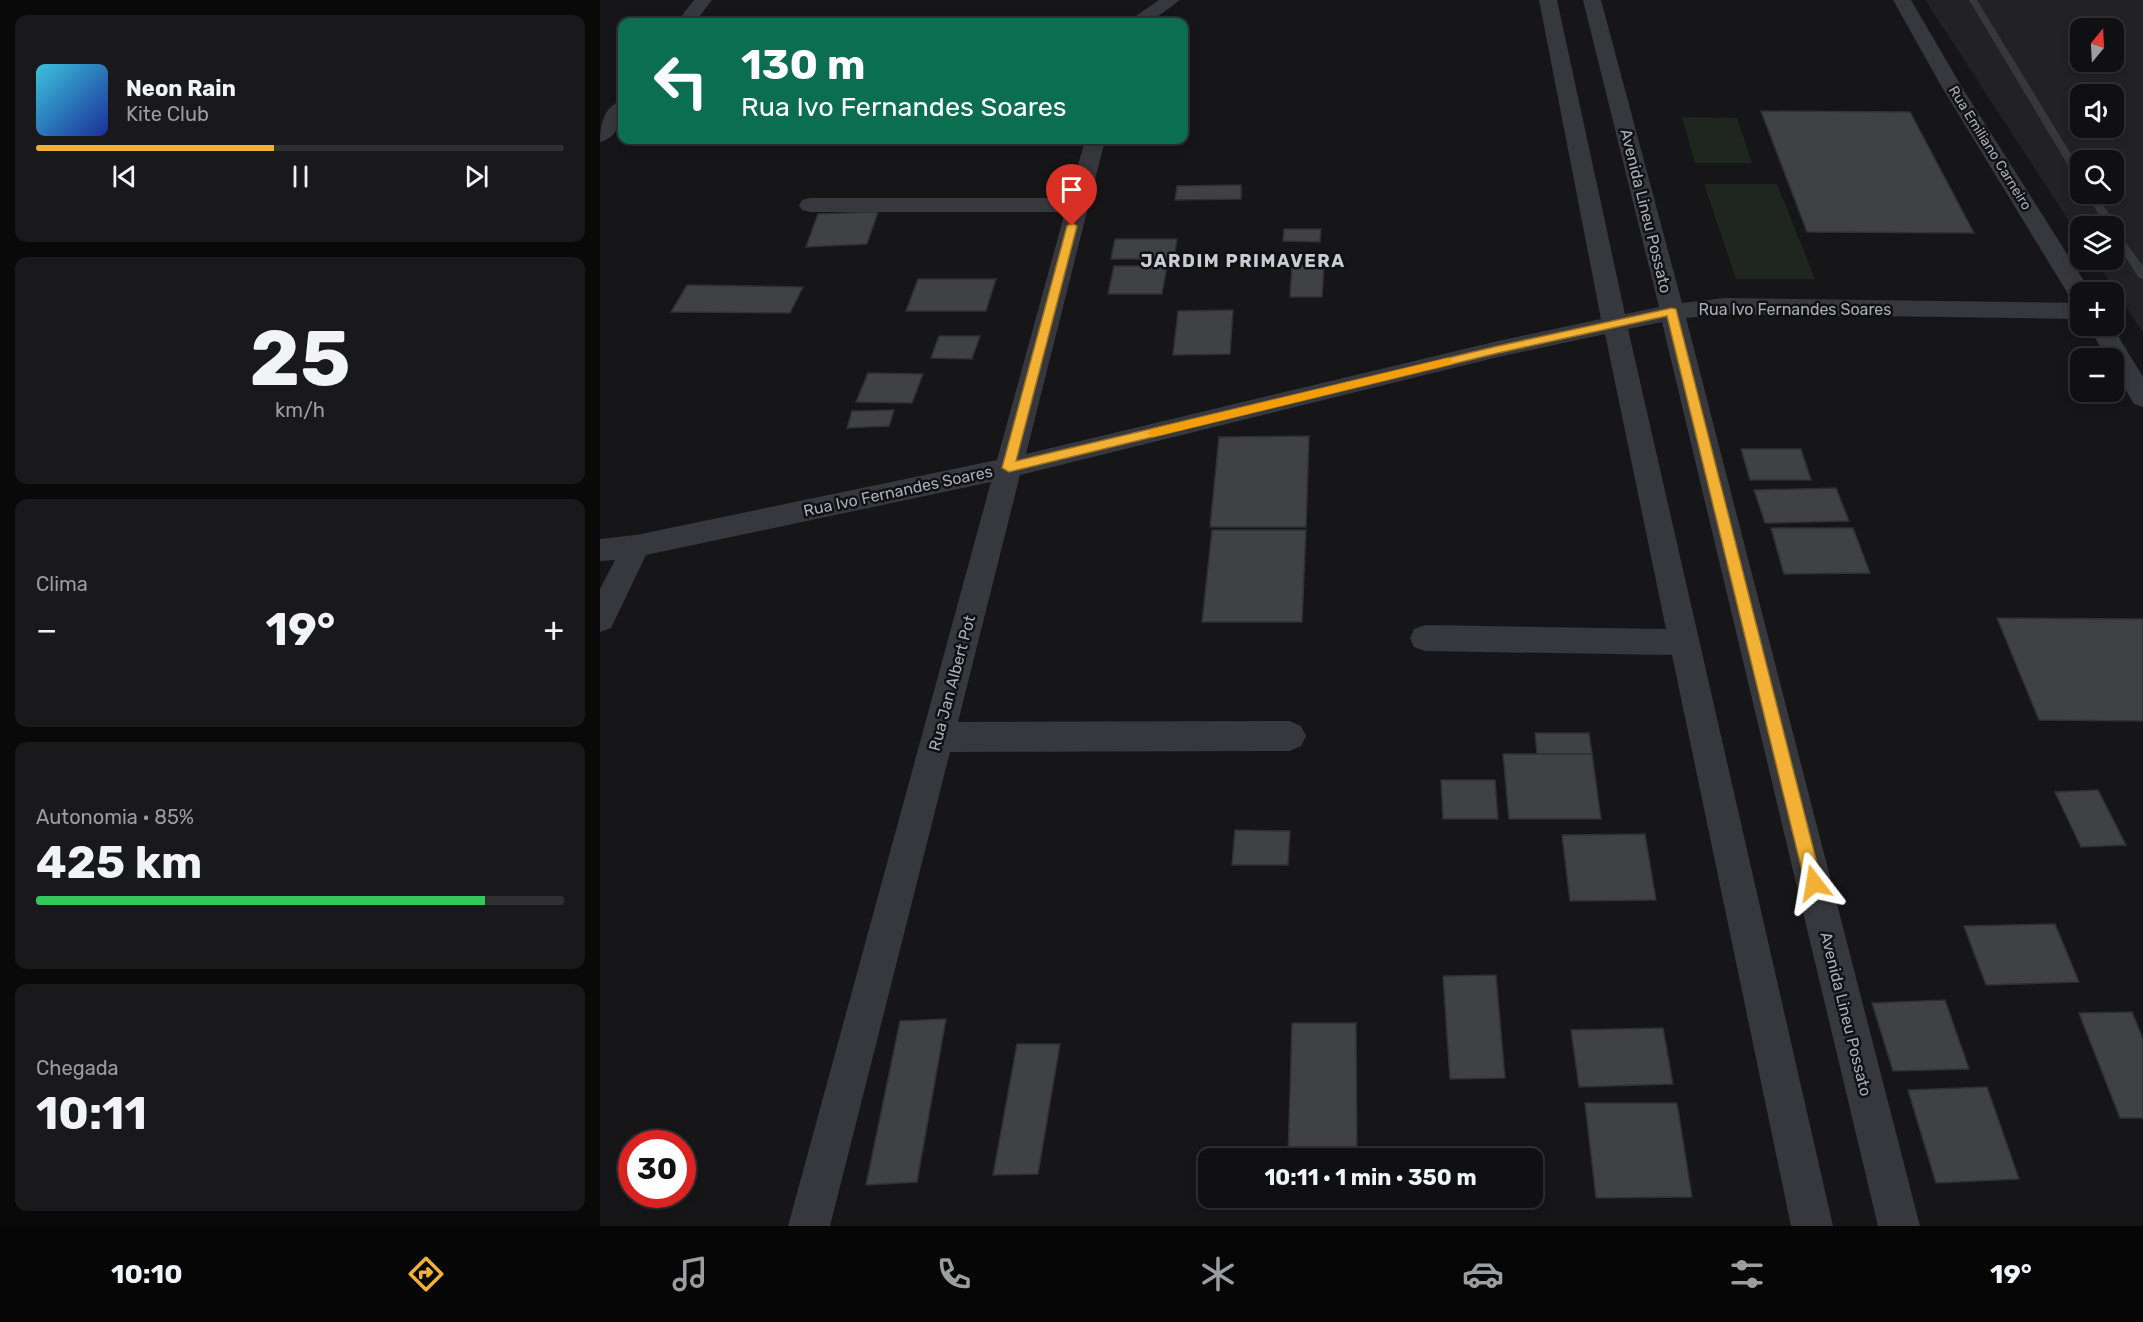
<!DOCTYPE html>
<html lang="pt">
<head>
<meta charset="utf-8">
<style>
	:root { --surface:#101012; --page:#19191b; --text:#f1f3f6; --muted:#9c9d9f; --line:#303032; --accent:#f2b134 }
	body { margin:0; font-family:Rubik,sans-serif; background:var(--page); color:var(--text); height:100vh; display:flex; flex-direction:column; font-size:22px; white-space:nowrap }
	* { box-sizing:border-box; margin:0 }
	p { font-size:20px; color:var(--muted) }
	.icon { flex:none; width:33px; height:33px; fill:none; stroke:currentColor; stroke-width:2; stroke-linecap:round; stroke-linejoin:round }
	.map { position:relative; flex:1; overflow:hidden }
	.details { display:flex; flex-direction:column; gap:15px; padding:15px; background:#09090a; width:600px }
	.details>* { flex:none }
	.banner { position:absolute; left:18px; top:18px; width:570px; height:126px; border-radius:12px; box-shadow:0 3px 9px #0003,0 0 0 2px var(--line); background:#0b6e4f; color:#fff; overflow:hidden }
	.needle { width:39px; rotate:18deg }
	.fabs { position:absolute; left:1470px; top:18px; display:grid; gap:12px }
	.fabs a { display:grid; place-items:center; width:54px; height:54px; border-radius:12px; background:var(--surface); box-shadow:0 3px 9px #0003,0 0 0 2px var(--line); font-size:30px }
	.speed { position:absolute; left:18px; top:1130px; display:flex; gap:12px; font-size:30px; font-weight:700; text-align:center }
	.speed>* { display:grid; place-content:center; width:78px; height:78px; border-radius:50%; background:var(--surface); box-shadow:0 3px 9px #0003,0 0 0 2px var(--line); line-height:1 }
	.speed .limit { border:9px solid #d22; background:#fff; color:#111 }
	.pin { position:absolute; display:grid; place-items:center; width:51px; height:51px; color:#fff; margin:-62px -26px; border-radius:50% 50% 50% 0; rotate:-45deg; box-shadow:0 0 6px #0007 }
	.pin .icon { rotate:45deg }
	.me { position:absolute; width:66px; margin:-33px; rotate:346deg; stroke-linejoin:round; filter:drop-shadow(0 0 4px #0008) }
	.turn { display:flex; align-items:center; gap:21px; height:126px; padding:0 24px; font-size:27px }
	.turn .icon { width:78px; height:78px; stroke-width:2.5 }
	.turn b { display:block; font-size:42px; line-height:51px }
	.big { font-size:45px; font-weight:700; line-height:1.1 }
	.details .widget { flex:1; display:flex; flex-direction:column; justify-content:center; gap:9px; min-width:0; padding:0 21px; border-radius:12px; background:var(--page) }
	.details .dial { align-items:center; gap:0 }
	.dial b { font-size:78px; line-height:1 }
	.song { display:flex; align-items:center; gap:18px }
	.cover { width:72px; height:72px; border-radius:9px; background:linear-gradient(135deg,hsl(190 70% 55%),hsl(230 70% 35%)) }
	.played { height:6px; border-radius:3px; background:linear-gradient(90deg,var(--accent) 45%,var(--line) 45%) }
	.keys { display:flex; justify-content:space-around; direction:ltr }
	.heat { display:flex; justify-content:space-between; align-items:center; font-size:33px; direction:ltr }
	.charge { height:9px; border-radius:4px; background:linear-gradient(90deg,#34c759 85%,var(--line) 0) }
	.trip { position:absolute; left:598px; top:1148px; width:345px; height:60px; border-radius:12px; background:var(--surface); box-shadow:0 3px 9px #0003,0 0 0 2px var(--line); font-weight:700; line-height:60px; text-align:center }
	.tab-bar { display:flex; height:96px; justify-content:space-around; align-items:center; background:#060607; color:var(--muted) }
	.tab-bar .icon { width:42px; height:42px }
	.tab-bar .on { color:var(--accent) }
	.tab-bar b { font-size:27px; color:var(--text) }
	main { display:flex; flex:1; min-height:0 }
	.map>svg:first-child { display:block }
	.built { fill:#222225; fill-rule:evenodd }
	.green { fill:#1e261f }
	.building { fill:#404145; stroke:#303034; stroke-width:1.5 }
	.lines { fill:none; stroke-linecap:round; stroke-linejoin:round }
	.service { fill:#37383d; fill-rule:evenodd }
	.minor { fill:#37383d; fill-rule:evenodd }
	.route { fill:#f2b134; stroke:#9d7322; stroke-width:1.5 }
	.slow { fill:#f59e0b }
	.labels { text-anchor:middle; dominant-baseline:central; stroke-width:5; stroke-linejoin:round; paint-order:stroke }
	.far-street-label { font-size:14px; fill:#a8adb8; stroke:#111113 }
	.street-label { font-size:16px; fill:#a8adb8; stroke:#111113 }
	.far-district-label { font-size:18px; font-weight:bold; letter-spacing:1.5px; fill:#c9ccd4; stroke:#111113 }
</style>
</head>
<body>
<main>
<section class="details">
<div class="widget">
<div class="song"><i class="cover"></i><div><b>Neon Rain</b><p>Kite Club</p></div></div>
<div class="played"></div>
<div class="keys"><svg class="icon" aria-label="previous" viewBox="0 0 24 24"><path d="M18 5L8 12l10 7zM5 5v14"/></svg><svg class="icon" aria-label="pause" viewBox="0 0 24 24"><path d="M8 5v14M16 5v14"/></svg><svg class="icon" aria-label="next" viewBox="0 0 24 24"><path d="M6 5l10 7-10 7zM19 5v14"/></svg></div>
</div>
<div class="widget dial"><b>25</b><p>km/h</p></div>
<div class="widget"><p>Clima</p>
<div class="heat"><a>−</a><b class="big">19°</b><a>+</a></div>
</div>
<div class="widget"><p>Autonomia · 85%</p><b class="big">425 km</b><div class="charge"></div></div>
<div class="widget"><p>Chegada</p><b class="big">10:11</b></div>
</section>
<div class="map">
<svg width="1543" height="1226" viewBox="0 0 1543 1226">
	<rect width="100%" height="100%" fill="#161618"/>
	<path class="built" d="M1325,0H1543V333L1495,260H1514V226H1480V238ZM1480,28H1514V62H1480ZM1480,94H1514V128H1480ZM1480,160H1514V194H1480Z"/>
	<g class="green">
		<path d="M1082,117L1137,118L1152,163H1095Z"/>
		<path d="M1104,184H1177L1215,279H1136Z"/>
	</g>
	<g class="building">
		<path d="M1161,111L1310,112L1374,233L1207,232Z"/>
		<path d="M641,185V199L575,200L577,186Z"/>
		<path d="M278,212L267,244L206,247L218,214Z"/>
		<path d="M684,229H721L720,242L683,241Z"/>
		<path d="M515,239H577L574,259H511Z"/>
		<path d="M514,266H567L562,294H508Z"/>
		<path d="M692,266H724L722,297H690Z"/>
		<path d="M318,279H396L386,311H306Z"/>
		<path d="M87,285L203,287L190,313L71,312Z"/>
		<path d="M633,310L630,354L573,355L578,311Z"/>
		<path d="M339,336H380L372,359L331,358Z"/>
		<path d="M268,373L323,374L312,403L256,402Z"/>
		<path d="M294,410L289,426L247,428L252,411Z"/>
		<path d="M709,436L706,527H610L619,437Z"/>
		<path d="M1141,449H1201L1211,480H1150Z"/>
		<path d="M1236,488L1249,521L1165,523L1154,490Z"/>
		<path d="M1171,528H1253L1270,573L1184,574Z"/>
		<path d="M612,530H706L702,622H602Z"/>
		<path d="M1397,618L1543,619V721L1439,720Z"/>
		<path d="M935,733H989L992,754H937Z"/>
		<path d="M903,754H992L1001,819H909Z"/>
		<path d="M841,780H895L898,819H843Z"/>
		<path d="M1498,790L1526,845L1481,847L1455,792Z"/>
		<path d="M635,830L690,831L688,865H632Z"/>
		<path d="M1045,834L1056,900L970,901L962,835Z"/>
		<path d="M1455,924L1479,982L1386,985L1364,926Z"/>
		<path d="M896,975L905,1078L850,1079L843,976Z"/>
		<path d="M1345,1000L1369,1069L1293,1071L1272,1003Z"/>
		<path d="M1532,1012L1543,1039V1118H1520L1479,1013Z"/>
		<path d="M346,1019L317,1182L266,1185L300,1021Z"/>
		<path d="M692,1023H756L757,1157L688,1158Z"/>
		<path d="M1063,1028L1073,1084L979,1087L971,1030Z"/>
		<path d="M417,1044H460L438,1174L393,1175Z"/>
		<path d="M1387,1087L1419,1179L1336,1183L1308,1090Z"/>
		<path d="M985,1103H1077L1092,1197L996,1198Z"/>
	</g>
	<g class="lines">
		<g class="service">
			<path d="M1369,0H1377L1480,169V180L1475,177Z"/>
			<path d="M1486,194H1496L1517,226L1515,228L1543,266V279L1539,278L1514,239V226H1506Z"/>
		</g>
		<g class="minor">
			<path d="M94,0H112L95,22H77Z"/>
			<path d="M559,0H580L550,22H530L533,18Z"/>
			<path d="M939,0H957L1025,314L1059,307L983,0H1001L1082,303L1124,298L1480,303V319L1124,314L1086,318L1320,1226H1278L1062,322L1028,329L1233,1226H1191L1072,655L825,651L814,647L810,638L814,629L825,625L1066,629L1005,334L898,357L420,475L358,722L690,721L701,726L706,736L701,746L690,751L350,752L230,1226H188L391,482L46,555L11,628L0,632V589L15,560L0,561V539L36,535L397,460L465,212H210L202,210L199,205L202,200L210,198H469L485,140H505L426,454L898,341L1001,319Z"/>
			<path d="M1293,0H1311L1363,89L1491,292H1480V302L1472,299L1468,294L1343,89Z"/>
			<path d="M22,101C24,117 18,138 0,142C0,126 3,106 22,101Z"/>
			<path d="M1488,326H1512L1543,377V407L1534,404L1514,370V358H1507Z"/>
		</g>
	</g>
	<path class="route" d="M472,223L477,226L416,461L898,346L1072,308L1076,309L1222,883L1219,889L1214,891L1208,889L1205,883L1067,316L898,353L409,472L402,468L467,226Z"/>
	<path class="slow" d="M848,358L852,359V364L553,437L547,433L553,429Z"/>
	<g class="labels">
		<g class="far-street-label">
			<text transform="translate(1390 148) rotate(58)">Rua Emiliano Carneiro</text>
		</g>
		<g class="street-label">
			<text transform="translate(1046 211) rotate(76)">Avenida Lineu Possato</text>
			<text x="1195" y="309">Rua Ivo Fernandes Soares</text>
			<text transform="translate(298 491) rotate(-12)">Rua Ivo Fernandes Soares</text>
			<text transform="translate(352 683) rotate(-75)">Rua Jan Albert Pot</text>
			<text transform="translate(1246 1014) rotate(76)">Avenida Lineu Possato</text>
		</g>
		<g class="far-district-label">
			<text x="643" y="261">JARDIM PRIMAVERA</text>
		</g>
	</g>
</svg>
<div class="fabs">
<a><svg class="needle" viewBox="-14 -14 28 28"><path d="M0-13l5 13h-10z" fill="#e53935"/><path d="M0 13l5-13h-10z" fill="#9c9d9f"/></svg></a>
<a><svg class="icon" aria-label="sound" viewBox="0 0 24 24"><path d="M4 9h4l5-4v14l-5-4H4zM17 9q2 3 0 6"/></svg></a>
<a><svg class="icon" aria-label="search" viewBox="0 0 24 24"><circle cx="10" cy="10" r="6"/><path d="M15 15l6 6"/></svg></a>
<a><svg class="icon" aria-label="layers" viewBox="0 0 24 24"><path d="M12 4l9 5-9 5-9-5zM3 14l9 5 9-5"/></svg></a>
<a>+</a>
<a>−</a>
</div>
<div class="speed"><div class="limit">30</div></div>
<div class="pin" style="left:472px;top:226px;background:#d93025"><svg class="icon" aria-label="arrive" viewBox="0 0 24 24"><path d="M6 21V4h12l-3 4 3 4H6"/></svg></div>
<svg class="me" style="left:1214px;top:883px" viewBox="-20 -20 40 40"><path d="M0-17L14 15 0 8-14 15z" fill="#f2b134" stroke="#fff" stroke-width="4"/></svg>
<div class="trip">10:11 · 1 min · 350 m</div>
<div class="banner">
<div class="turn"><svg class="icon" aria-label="left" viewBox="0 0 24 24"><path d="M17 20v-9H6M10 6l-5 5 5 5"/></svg><div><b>130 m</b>Rua Ivo Fernandes Soares</div></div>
</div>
</div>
</main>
<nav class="tab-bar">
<b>10:10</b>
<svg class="icon on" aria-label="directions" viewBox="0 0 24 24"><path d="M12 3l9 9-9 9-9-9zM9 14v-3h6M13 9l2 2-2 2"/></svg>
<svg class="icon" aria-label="music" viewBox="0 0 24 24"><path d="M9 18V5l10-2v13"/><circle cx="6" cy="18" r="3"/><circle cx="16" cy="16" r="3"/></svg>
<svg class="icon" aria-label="phone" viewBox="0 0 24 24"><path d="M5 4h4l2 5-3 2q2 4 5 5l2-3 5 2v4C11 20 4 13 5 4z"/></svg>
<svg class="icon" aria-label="climate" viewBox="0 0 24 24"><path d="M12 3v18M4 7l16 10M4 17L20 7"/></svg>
<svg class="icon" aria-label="car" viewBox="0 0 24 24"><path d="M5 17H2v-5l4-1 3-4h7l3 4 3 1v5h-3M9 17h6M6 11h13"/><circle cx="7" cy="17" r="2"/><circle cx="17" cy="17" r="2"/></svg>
<svg class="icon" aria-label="filters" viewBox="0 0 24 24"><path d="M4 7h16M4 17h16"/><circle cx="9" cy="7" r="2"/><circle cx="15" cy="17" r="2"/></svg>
<b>19°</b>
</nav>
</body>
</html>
